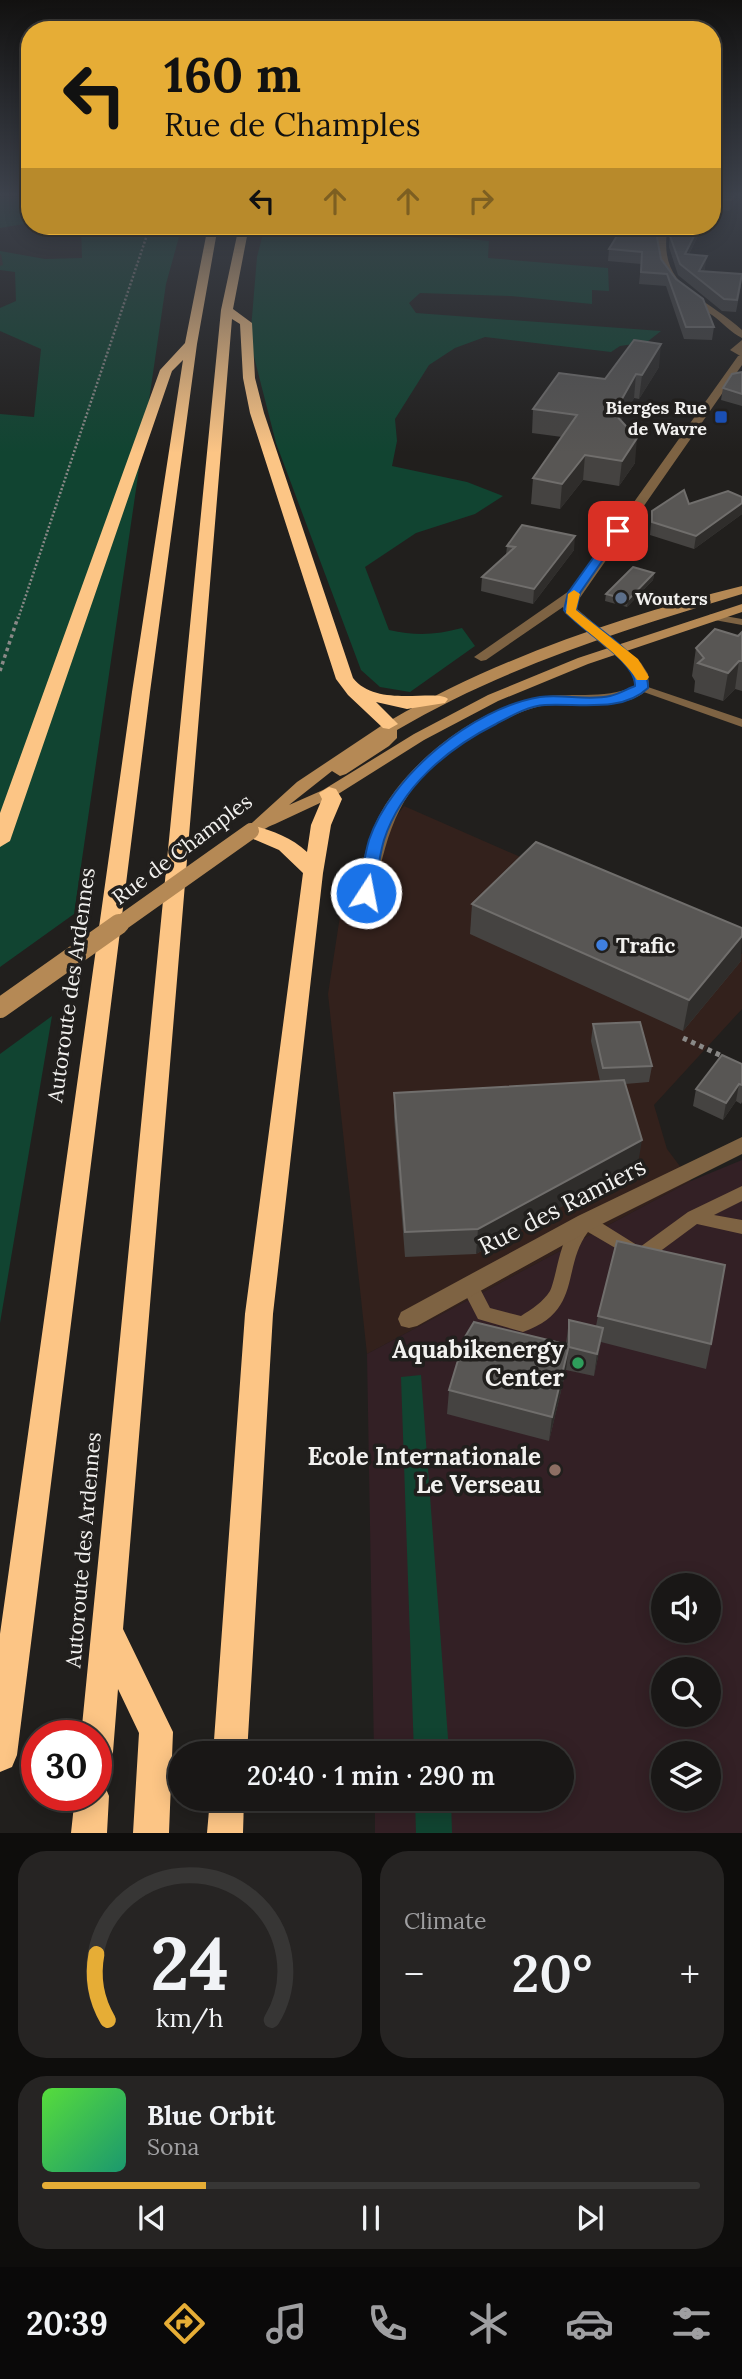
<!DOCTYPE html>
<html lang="en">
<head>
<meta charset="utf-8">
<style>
	:root { --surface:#191716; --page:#262423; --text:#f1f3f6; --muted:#9f9fa1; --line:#373635; --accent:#e6ad36 }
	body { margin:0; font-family:Lora,serif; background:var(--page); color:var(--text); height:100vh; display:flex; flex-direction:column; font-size:26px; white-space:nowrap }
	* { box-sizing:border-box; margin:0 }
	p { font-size:23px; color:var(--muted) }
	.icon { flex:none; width:38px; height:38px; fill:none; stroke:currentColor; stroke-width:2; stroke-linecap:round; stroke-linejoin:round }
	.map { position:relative; height:1833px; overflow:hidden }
	.side { display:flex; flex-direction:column; gap:18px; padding:18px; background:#0e0d0c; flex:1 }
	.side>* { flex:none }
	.banner { position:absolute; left:21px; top:21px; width:700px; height:214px; border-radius:28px; box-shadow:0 4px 18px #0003,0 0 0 2px var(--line); background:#e6ad36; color:#111; overflow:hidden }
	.tools { position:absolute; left:651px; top:1573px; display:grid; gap:14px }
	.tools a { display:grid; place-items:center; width:70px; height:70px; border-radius:50%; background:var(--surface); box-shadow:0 4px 18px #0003,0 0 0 2px var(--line); font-size:35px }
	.speed { position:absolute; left:21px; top:1720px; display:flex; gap:14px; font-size:35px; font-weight:700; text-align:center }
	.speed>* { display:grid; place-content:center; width:91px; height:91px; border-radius:50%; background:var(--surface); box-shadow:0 4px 18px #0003,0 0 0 2px var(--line); line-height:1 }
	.speed .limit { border:10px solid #d22; background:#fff; color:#111 }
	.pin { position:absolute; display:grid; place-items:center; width:60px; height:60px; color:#fff; margin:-30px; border-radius:14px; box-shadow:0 4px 10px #0006 }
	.me { position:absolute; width:77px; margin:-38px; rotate:11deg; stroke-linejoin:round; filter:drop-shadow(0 0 5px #0008) }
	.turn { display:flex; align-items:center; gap:24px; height:147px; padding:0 28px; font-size:32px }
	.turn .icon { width:91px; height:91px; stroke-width:2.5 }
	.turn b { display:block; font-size:49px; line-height:60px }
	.lanes { display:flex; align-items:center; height:66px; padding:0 28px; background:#0003; justify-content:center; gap:35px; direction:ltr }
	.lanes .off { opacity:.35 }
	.big { font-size:52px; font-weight:600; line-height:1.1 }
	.side .tile { flex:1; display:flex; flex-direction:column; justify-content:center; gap:10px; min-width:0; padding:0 24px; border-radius:28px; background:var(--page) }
	.side .dial { align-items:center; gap:0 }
	.dial svg { height:182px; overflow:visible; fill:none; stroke:var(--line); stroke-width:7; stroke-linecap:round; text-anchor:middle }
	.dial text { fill:var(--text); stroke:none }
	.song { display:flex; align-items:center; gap:21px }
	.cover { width:84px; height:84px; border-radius:10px; background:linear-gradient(135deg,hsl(110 70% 55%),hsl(160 70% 35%)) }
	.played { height:7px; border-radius:4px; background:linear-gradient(90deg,var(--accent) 25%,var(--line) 25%) }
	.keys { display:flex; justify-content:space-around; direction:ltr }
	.heat { display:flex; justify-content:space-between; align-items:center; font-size:38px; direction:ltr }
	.side .tiles { flex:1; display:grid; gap:18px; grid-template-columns:1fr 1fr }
	.tile:last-child { grid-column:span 2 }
	.trip { position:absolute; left:168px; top:1741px; width:406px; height:70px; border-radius:35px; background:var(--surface); box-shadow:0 4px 18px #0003,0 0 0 2px var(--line); font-weight:600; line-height:70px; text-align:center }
	.dock { display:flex; height:112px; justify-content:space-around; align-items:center; background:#0a0909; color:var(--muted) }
	.dock .icon { width:49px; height:49px }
	.dock .current { color:var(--accent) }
	.dock b { font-size:32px; color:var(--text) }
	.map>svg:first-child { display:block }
	.commercial { fill:#33211c }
	.education { fill:#332025; fill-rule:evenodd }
	.green { fill:#114431 }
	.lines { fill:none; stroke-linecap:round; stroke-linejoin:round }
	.path-far2 { stroke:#8a8987; stroke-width:2.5; stroke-dasharray:2 2; stroke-linecap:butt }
	.path-far1 { stroke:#8a8987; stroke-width:3.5; stroke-dasharray:3.5 3.5; stroke-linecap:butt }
	.path { stroke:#8a8987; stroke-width:5; stroke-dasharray:4.5 4.5; stroke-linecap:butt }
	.service { fill:#7e6343; fill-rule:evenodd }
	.minor { fill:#7e6343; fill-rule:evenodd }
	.tertiary { fill:#7e6343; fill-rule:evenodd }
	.secondary { fill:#b58955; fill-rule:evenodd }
	.motorway { fill:#fcc585; fill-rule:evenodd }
	.secondary-bridge-far1 { stroke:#b58955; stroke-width:16 }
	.secondary-bridge { stroke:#b58955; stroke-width:20 }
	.wall { fill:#454341 }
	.shaded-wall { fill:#2f2d2b }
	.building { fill:#585654; stroke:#706e6c; stroke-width:2 }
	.route { fill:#1a73e8; stroke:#114b97; stroke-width:2 }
	.slow { fill:#f59e0b }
	.transit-dot { fill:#1a4fb4; stroke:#211f1d; stroke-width:2.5 }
	.service-dot { fill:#5c6f8a; stroke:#211f1d; stroke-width:2.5 }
	.shop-dot { fill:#3f7fe0; stroke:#211f1d; stroke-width:2.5 }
	.leisure-dot { fill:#2e9e5b; stroke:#211f1d; stroke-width:2.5 }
	.education-dot { fill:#8d6e63; stroke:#211f1d; stroke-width:2.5 }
	.labels { text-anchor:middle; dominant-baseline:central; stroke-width:7; stroke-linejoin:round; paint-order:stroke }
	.far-poi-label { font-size:18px; font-weight:bold; fill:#f2f1ef; stroke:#211f1d; text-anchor:end }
	.street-label { font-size:21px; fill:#f2f1ef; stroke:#211f1d }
	.poi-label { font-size:21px; font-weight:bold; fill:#f2f1ef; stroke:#211f1d; text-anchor:start }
	.near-street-label { font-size:24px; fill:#f2f1ef; stroke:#211f1d }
	.near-poi-label { font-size:24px; font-weight:bold; fill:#f2f1ef; stroke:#211f1d; text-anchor:end }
</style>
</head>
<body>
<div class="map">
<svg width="742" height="1833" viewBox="0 0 742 1833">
	<rect width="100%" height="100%" fill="#211f1d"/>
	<path class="commercial" d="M404,806L742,954V1009L654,1105L667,1149L691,1181L367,1354L328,994L344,890Z"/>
	<path class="education" d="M742,1160V1833H375V1799H562V1754L374,1753L367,1354L691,1181ZM663,1586H709V1631H663ZM663,1670H709V1715H663ZM663,1754H709V1799H663Z"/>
	<g class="green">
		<path d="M0,197L30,198V223L0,228Z"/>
		<path d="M81,226H182L166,284L74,914L0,967V414L34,417L41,349L0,331V308L16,301L15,272L0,270V251L45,259L82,258Z"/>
		<path d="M265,226H448L447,237L489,241L488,258L608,268L609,291L592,290V304L511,296L420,293L409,303L416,313L661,331L647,342L620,346L611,352L485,337L455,348L429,365L395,419L397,441L392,466L467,482L503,496L475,514L416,533L365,567L389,630C416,636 436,635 462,628L475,646L410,692L380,687L361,670L276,443L250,341L257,257Z"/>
		<path d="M52,1016L0,1323V1054Z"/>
		<path d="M421,1375L448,1738L449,1753H414L401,1377Z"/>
		<path d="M415,1799H451L452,1833H416Z"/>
	</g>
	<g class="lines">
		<path class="path-far2" d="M18,619L150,226"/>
		<path class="path-far1" d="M0,671L18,617"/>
		<path class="path" d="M683,1038L724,1057"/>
		<g class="service">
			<path d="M713,614L742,619V625L709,619V615Z"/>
			<path d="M642,685L742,719V727L638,690L636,688Z"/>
			<path d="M742,1186V1201L714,1215L742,1220V1234L697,1224L647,1261L641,1263L588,1232C561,1268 583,1311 523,1332L478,1319L460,1284L463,1279L469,1277L475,1279L490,1308L521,1316C532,1309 543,1302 550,1291C558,1275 563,1208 592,1217L640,1247L688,1212Z"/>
		</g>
		<g class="minor">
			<path d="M742,355V365L577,602V609L641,663L648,674L649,688C628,711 585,703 557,704C531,705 510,717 487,729C397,777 387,826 370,919L367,923H355L352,919C359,886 362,851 377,820C404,764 474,711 534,698C568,691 603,701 635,686L631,669L565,613L563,607L486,660L481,661L474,657L572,589L738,356Z"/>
			<path d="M742,1137V1154L594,1228L417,1326L409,1328L401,1326L398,1319L401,1312L578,1216Z"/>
		</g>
		<g class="tertiary">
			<path d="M660,226H668C656,288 704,295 742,330V338C731,333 722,322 712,315C676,290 648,275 660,226Z"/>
			<path d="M742,340V357L730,350Z"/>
		</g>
		<path class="secondary" d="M742,586V594C623,630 504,667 397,730V738L389,746L346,774L340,776L332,771L289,805L323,790L414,734L488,695L578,658L742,604V612L588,664L498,701L424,740L335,796L275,824C265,827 260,834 251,836L243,831L297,782L381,726L384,721L391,720C498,658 622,616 742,586Z"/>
		<g class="motorway">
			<path d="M208,226H218L197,344L150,692L17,1755L12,1767L0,1772V1634L132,692L183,360L172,371L10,841L0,847V813L160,370L185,343Z"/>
			<path d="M239,226H249L233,309L252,323L255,378L264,413L353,678C377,709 437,688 448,699L445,703L407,709L376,702L398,724L389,729L383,728L348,695L336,679L250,413L243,378L240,324L232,319L123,1629L173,1732L169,1833H133L139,1733L118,1689L113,1752L108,1764L96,1769V1736H81L221,310Z"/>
			<path d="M329,787L336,789L342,799L331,825L323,873L273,1314L247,1754H213L245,1314L303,873L279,850L244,835L241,831L251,825C271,830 291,837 307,852L311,825L322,799L319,793Z"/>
			<path d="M96,1780L104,1784L109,1796L107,1833H71L75,1796H96Z"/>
			<path d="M210,1799H244L243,1833H207Z"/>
		</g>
		<path class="secondary-bridge-far1" d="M117,926L251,831"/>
		<path class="secondary-bridge" d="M0,1008L119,924"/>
	</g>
	<g class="wall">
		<path d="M712,196H742L729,211L712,209Z"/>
		<path d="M670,226H703L689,254L705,268L704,271L741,286L736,312L722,311L678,275L669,247Z"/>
		<path d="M657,236L661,259L714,327L712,340L684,339L666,286L639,284L641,264L608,261L609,249Z"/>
		<path d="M659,367L639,399L634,398L621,420L635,463L619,486L583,480L560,509L531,504L533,478L562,437L532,433L533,409L605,379Z"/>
		<path d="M742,372V406L721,400L723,388Z"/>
		<path d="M742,497V514L694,549L650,535L652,511Z"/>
		<path d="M507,546L574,550L533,604L481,591L482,577L506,555Z"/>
		<path d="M654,573L653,580L627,607L605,601L606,594Z"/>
		<path d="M742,632V691L735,689L723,701L694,692L695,681L692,676L696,648L738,636Z"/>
		<path d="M472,904L741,961L683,1031L470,934Z"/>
		<path d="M593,1024L652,1066L649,1082L625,1084L638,1164L476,1254L405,1257L394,1117V1093L600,1081L591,1041Z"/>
		<path d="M742,1064V1102L741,1104L736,1101L723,1120L693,1106L696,1089Z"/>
		<path d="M598,1316L711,1344L706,1369L601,1342L594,1376L566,1370L549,1441L447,1414L449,1390L566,1344L569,1320L596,1326Z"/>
	</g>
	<g class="shaded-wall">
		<path d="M734,196H742L729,211L731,200Z"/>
		<path d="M699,226H703L683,265L685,254Z"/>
		<path d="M1,254L3,265L0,266V255Z"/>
		<path d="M707,256L705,268L699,280V271Z"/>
		<path d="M661,344L659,367L639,399L642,375Z"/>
		<path d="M636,374L634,398L612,437L614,413Z"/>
		<path d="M637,438L635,463L619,486L622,461Z"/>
		<path d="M585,455L583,480L560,509L562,484Z"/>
		<path d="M742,503V514L694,549L696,536Z"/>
		<path d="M575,536L574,550L533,604L534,589Z"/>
		<path d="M654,573L653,580L627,607L628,600Z"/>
		<path d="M739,661L735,689L723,701L728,673Z"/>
		<path d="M742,936L741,961L683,1031L689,1000Z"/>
		<path d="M739,1084L736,1101L723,1120L726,1103Z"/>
		<path d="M642,1140L638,1164L476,1254L478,1229Z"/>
		<path d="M603,1328L599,1351L594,1376L597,1354Z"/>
		<path d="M569,1345L566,1370L549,1441L552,1417Z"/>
	</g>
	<g class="building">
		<path d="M712,196H734L731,200L713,198L712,199Z"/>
		<path d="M623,226H658L656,232L661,259L676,279L703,299L714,327H686L667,274L641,272L642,252L609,249Z"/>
		<path d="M671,226H699L685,254L707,256L699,271L742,274L737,300L724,299L680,264L670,236Z"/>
		<path d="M634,340L661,344L642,375L636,374L614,413L637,438L622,461L585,455L562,484L533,478L577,415L533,409L559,373L605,379Z"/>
		<path d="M742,372V394L723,388L732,374Z"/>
		<path d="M684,490L689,504L728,491L742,497V503L696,536L652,522V511Z"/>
		<path d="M522,525L575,536L534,589L482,577L515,547L507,546Z"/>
		<path d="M633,567L654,573L628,600L606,594Z"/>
		<path d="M715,629L738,636L742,632V661H739L728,673L698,663L704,658L696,648Z"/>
		<path d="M536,842L742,928V936L689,1000L472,904Z"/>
		<path d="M640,1022L652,1066L603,1068L593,1024Z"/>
		<path d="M722,1055L742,1064V1085L739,1084L726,1103L696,1089Z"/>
		<path d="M624,1080L642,1140L478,1229L405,1232L394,1093Z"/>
		<path d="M617,1241L725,1265L711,1344L598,1316Z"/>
		<path d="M569,1320L603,1328L597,1354L569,1347Z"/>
		<path d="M474,1322L569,1345L552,1417L449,1390L465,1337Z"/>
	</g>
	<linearGradient id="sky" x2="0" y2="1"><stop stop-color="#121110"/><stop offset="0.43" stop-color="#3d424c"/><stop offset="1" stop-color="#3d424c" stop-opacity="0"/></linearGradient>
	<rect width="742" height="453" fill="url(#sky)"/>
	<path class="route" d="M614,529L623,531L580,593L576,610C597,629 650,660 648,688C622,713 578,703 545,705C528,706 511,716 496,724C448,748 401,787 384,840C379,857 377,876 374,893L366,898L361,896L358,893C362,876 364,857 369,840C391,775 473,708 540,697C563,694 588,701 610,696C619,694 627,689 635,686C637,661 581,631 564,610L568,593Z"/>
	<path class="slow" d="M574,590L580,594L576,610L638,659L649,677L647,680H637C620,653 589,635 566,613L568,594Z"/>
	<rect class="transit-dot" x="714" y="410" width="14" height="14" rx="3.5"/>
	<circle class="service-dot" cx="621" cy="598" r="7"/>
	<circle class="shop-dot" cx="602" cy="945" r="7"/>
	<circle class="leisure-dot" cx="578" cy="1363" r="7"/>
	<circle class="education-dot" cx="555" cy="1470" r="7"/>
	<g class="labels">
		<g class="far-poi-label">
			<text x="707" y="407">Bierges Rue<tspan x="707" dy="21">de Wavre</tspan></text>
			<text x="635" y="598" text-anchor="start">Wouters</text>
		</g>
		<g class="street-label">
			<text transform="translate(182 849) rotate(-37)">Rue de Champles</text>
			<text transform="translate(71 985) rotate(-82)">Autoroute des Ardennes</text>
			<text transform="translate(83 1550) rotate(-85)">Autoroute des Ardennes</text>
		</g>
		<g class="poi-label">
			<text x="616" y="945">Trafic</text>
		</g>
		<g class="near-street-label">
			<text transform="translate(562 1206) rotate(-27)">Rue des Ramiers</text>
		</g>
		<g class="near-poi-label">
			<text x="564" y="1349">Aquabikenergy<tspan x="564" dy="28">Center</tspan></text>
			<text x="541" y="1456">Ecole Internationale<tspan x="541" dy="28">Le Verseau</tspan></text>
		</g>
	</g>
</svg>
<div class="tools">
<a><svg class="icon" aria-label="sound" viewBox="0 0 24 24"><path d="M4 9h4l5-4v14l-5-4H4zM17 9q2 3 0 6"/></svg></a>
<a><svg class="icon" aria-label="search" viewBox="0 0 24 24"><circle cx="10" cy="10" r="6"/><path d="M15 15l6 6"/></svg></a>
<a><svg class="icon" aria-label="layers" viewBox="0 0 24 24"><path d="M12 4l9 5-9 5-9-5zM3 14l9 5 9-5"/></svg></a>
</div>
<div class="speed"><div class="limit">30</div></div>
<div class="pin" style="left:618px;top:531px;background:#d93025"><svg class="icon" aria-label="arrive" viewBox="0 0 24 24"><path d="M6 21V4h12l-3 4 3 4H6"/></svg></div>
<svg class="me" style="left:366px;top:893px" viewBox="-20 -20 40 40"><circle r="17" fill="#1a73e8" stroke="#fff" stroke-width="3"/><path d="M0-11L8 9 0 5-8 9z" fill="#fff"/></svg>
<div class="trip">20:40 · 1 min · 290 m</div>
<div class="banner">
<div class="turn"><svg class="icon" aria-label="left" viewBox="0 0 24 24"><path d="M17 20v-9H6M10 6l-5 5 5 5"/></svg><div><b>160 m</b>Rue de Champles</div></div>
<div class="lanes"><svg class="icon" aria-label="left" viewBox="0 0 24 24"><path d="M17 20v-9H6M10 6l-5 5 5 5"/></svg><svg class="icon off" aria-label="ahead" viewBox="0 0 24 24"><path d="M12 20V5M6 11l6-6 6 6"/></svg><svg class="icon off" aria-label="ahead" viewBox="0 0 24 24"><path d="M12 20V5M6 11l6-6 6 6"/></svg><svg class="icon off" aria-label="right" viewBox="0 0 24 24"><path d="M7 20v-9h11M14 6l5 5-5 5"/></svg></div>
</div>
</div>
<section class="side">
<div class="tiles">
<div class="tile dial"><svg viewBox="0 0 100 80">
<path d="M14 69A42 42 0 1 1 86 69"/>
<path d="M14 69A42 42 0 0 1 9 40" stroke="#e6ad36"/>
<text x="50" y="56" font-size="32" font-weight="700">24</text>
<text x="50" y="72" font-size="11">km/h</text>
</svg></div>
<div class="tile"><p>Climate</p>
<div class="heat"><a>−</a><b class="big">20°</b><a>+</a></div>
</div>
<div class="tile">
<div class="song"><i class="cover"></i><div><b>Blue Orbit</b><p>Sona</p></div></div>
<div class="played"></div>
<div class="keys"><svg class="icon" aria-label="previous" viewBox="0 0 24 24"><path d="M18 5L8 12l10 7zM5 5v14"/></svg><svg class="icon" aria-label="pause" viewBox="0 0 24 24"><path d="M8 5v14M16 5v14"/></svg><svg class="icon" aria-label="next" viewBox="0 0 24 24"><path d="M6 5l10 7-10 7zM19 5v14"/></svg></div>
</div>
</div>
</section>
<nav class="dock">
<b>20:39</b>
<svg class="icon current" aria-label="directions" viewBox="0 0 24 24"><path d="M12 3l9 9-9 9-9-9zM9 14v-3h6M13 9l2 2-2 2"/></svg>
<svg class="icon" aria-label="music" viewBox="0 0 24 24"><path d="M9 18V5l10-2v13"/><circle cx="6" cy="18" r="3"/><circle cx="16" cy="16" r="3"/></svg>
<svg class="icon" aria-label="phone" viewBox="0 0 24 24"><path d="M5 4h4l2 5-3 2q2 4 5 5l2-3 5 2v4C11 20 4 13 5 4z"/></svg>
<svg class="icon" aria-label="climate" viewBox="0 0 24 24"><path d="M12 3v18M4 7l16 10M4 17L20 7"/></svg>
<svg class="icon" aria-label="car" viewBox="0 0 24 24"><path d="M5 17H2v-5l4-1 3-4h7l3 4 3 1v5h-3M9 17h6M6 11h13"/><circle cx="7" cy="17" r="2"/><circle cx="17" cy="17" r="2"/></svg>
<svg class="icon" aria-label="filters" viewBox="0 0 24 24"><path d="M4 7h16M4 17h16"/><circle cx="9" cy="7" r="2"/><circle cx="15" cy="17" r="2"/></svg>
</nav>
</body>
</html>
